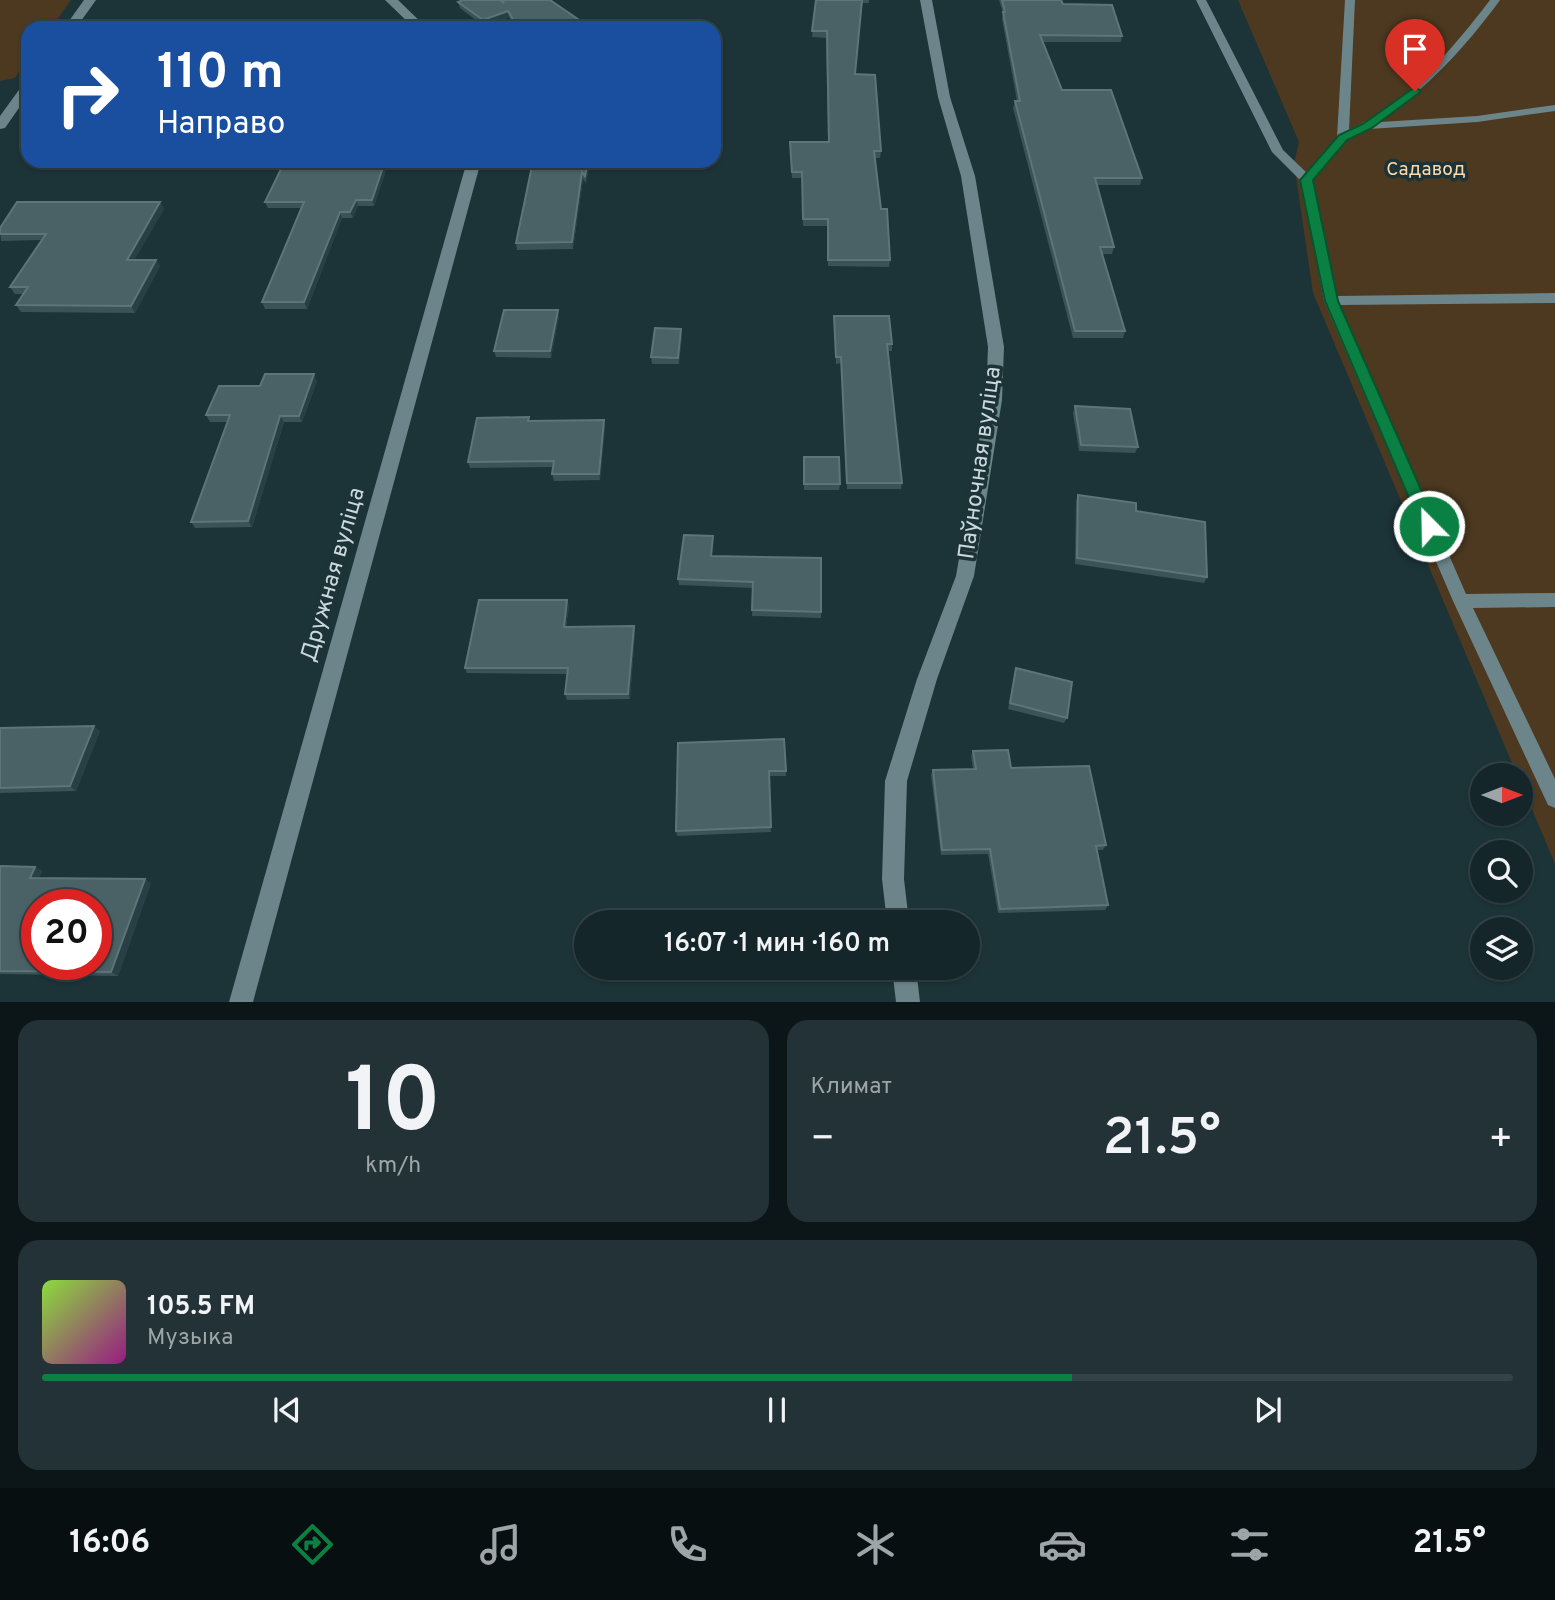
<!DOCTYPE html>
<html lang="ru">
<head>
<meta charset="utf-8">
<style>
	:root { --surface:#15262a; --page:#223236; --text:#f1f3f6; --muted:#9da5a8; --line:#344347; --accent:#0b8043 }
	body { margin:0; font-family:Overpass,sans-serif; background:var(--page); color:var(--text); height:100vh; display:flex; flex-direction:column; font-size:26px; white-space:nowrap }
	* { box-sizing:border-box; margin:0 }
	p { font-size:23px; color:var(--muted) }
	.icon { flex:none; width:38px; height:38px; fill:none; stroke:currentColor; stroke-width:2; stroke-linecap:round; stroke-linejoin:round }
	.map { position:relative; height:1002px; overflow:hidden }
	.panel { display:flex; flex-direction:column; gap:18px; padding:18px; background:#0c1517; flex:1 }
	.panel>* { flex:none }
	.hud { position:absolute; left:21px; top:21px; width:700px; height:147px; border-radius:21px; box-shadow:0 2px 5px #0004,0 0 0 2px var(--line); background:#1a4fa0; color:#fff; overflow:hidden }
	.needle { width:46px; rotate:90deg }
	.buttons { position:absolute; left:1470px; top:763px; display:grid; gap:14px }
	.buttons a { display:grid; place-items:center; width:63px; height:63px; border-radius:50%; background:var(--surface); box-shadow:0 2px 5px #0004,0 0 0 2px var(--line); font-size:35px }
	.speed { position:absolute; left:21px; top:889px; display:flex; gap:14px; font-size:35px; font-weight:700; text-align:center }
	.speed>* { display:grid; place-content:center; width:91px; height:91px; border-radius:50%; background:var(--surface); box-shadow:0 2px 5px #0004,0 0 0 2px var(--line); line-height:1 }
	.speed .limit { border:10px solid #d22; background:#fff; color:#111 }
	.pin { position:absolute; display:grid; place-items:center; width:60px; height:60px; color:#fff; margin:-72px -30px; border-radius:50% 50% 50% 0; rotate:-45deg; box-shadow:0 0 7px #0007 }
	.pin .icon { rotate:45deg }
	.me { position:absolute; width:77px; margin:-38px; rotate:337deg; stroke-linejoin:round; filter:drop-shadow(0 0 5px #0008) }
	.turn { display:flex; align-items:center; gap:24px; height:147px; padding:0 21px; font-size:32px }
	.turn .icon { width:91px; height:91px; stroke-width:2.5 }
	.turn b { display:block; font-size:49px; line-height:60px }
	.big { font-size:52px; font-weight:600; line-height:1.1 }
	.panel .widget { flex:1; display:flex; flex-direction:column; justify-content:center; gap:10px; min-width:0; padding:0 24px; border-radius:21px; background:var(--page) }
	.panel .dial { align-items:center; gap:0 }
	.dial b { font-size:91px; line-height:1 }
	.song { display:flex; align-items:center; gap:21px }
	.cover { width:84px; height:84px; border-radius:10px; background:linear-gradient(135deg,hsl(90 70% 55%),hsl(310 70% 35%)) }
	.played { height:7px; border-radius:4px; background:linear-gradient(90deg,var(--accent) 70%,var(--line) 70%) }
	.keys { display:flex; justify-content:space-around; direction:ltr }
	.heat { display:flex; justify-content:space-between; align-items:center; font-size:38px; direction:ltr }
	.panel .tiles { flex:1; display:grid; gap:18px; grid-template-columns:1fr 1fr }
	.widget:last-child { grid-column:span 2 }
	.trip { position:absolute; left:574px; top:910px; width:406px; height:70px; border-radius:35px; background:var(--surface); box-shadow:0 2px 5px #0004,0 0 0 2px var(--line); font-weight:600; line-height:70px; text-align:center }
	.dock { display:flex; height:112px; justify-content:space-around; align-items:center; background:#080f11; color:var(--muted) }
	.dock .icon { width:49px; height:49px }
	.dock .active { color:var(--accent) }
	.dock b { font-size:32px; color:var(--text) }
	.map>svg:first-child { display:block }
	.green { fill:#4c3920 }
	.lines { fill:none; stroke-linecap:round; stroke-linejoin:round }
	.service { fill:#6c858b; fill-rule:evenodd }
	.minor { fill:#6c858b; fill-rule:evenodd }
	.wall { fill:#3b5257 }
	.shaded-wall { fill:#284045 }
	.building { fill:#4a6165; stroke:#5e7478; stroke-width:2; fill-rule:evenodd }
	.route { fill:#0b8043; stroke:#07532c; stroke-width:2 }
	.labels { text-anchor:middle; dominant-baseline:central; stroke-width:7; stroke-linejoin:round; paint-order:stroke }
	.far-park-label { font-size:19px; fill:#fcd9ae; stroke:#1c3338 }
	.street-label { font-size:23px; fill:#cbd9dc; stroke:#1c3338 }
</style>
</head>
<body>
<div class="map">
<svg width="1555" height="1002" viewBox="0 0 1555 1002">
	<rect width="100%" height="100%" fill="#1c3338"/>
	<g class="green">
		<path d="M0,0H71L51,28H28V59L15,78L0,81Z"/>
		<path d="M1238,0H1555V864L1521,783V775H1517L1313,293L1294,163L1299,142Z"/>
	</g>
	<g class="lines">
		<path class="service" d="M1196,0H1206L1283,150L1307,173L1337,137L1345,0H1355L1349,130C1407,103 1452,50 1490,0H1500C1465,48 1428,87 1380,122L1477,116L1555,105V111L1477,122L1369,129L1347,139L1313,180L1337,296L1555,293V303L1340,305L1466,594L1555,593V607L1473,608L1555,779V808L1548,805L1453,601L1324,301L1301,181L1272,152Z"/>
		<g class="minor">
			<path d="M84,0H96L76,28H64Z"/>
			<path d="M385,0H398L427,28H414Z"/>
			<path d="M920,0H932L950,97L975,176L1004,347L1002,400L974,576L937,679L907,781L904,879L909,922H887L882,879L885,781L917,679L956,576L986,400L988,347L961,176L938,97Z"/>
			<path d="M28,82V95L5,128L0,129V116L24,83Z"/>
			<path d="M467,161H481L253,1002H229Z"/>
			<path d="M892,968H916L920,1002H896Z"/>
		</g>
	</g>
	<g class="wall">
		<path d="M501,0H550L588,26L615,28H515L509,17L485,27L460,8L458,2L501,1Z"/>
		<path d="M816,0H869V3H862L855,74L881,151L880,158H875L881,209L890,260L889,267L828,266L827,226H803L802,178H792L790,149L828,142L826,38L812,37Z"/>
		<path d="M999,0H1061L1063,4L1122,36L1121,42H1043L1062,90L1142,178L1140,185H1097L1114,247L1112,254H1102L1125,331L1123,338H1073L1013,108L1015,101H1017L1002,19L1003,13Z"/>
		<path d="M322,161H389L374,206H358L353,218H342L307,309H265L262,302L302,208H268L265,202L319,169Z"/>
		<path d="M590,161L586,183L583,179L573,249L517,250L516,243Z"/>
		<path d="M160,202L164,209L134,260H156L160,266L135,313L21,312L16,305L23,294H15L10,287L41,240L1,241L0,228Z"/>
		<path d="M559,316L551,358L496,357L494,351Z"/>
		<path d="M834,316L892,344V351H888L902,483L901,489H847L841,363L836,364Z"/>
		<path d="M682,335L679,364H652L651,357Z"/>
		<path d="M317,381L302,422H284L252,527L195,528L191,522L228,422H210L206,415L260,386Z"/>
		<path d="M1075,406L1138,447L1135,453L1079,451L1073,413Z"/>
		<path d="M530,421L605,426L600,480L554,481L552,474L553,467L470,468L468,462Z"/>
		<path d="M804,457L840,484L839,490H804Z"/>
		<path d="M1078,495L1136,511L1207,577L1204,583L1075,564L1076,501Z"/>
		<path d="M713,536L712,556L821,558V618L752,616L753,588L679,585L678,579Z"/>
		<path d="M567,600L569,606L566,627L634,626L635,632L630,699L567,700L565,694L568,674L467,673L465,668Z"/>
		<path d="M1016,668L1067,718L1064,723L1008,709Z"/>
		<path d="M0,728L100,731L76,791L0,793Z"/>
		<path d="M784,739L786,776H769L771,832L677,836L676,831Z"/>
		<path d="M973,751L1011,768L1106,845L1103,850H1097L1108,905L1105,910L998,913L988,854L941,855L931,775L933,770L973,769L971,756Z"/>
		<path d="M0,866L35,867L42,871L39,878L151,883L118,976L0,974Z"/>
	</g>
	<g class="shaded-wall">
		<path d="M508,11L509,17L485,27L483,20Z"/>
		<path d="M385,161H389L374,206L372,200Z"/>
		<path d="M588,161H590L586,183L585,176Z"/>
		<path d="M582,172L583,179L573,249L572,242Z"/>
		<path d="M356,200L358,206L353,218L350,212Z"/>
		<path d="M160,202L164,209L131,266L127,260Z"/>
		<path d="M340,212L342,218L307,309L304,302Z"/>
		<path d="M156,260L160,266L135,313L131,306Z"/>
		<path d="M558,310L559,316L551,358L550,351Z"/>
		<path d="M681,329L682,335L679,364L678,358Z"/>
		<path d="M314,374L317,381L302,422L299,416Z"/>
		<path d="M280,416L284,422L252,527L248,521Z"/>
		<path d="M604,420L605,426L600,480L599,474Z"/>
		<path d="M567,600L569,606L565,633L564,627Z"/>
		<path d="M634,626L635,632L630,699L628,694Z"/>
		<path d="M94,726L100,731L76,791L70,786Z"/>
		<path d="M35,867L42,871L37,883L30,878Z"/>
		<path d="M145,879L151,883L118,976L111,972Z"/>
	</g>
	<g class="building">
		<path d="M463,0H500L504,3L502,0H550L588,26L610,21L615,28H518L508,11L483,20L458,2Z"/>
		<path d="M816,0H862L855,74L875,75L881,151H874L881,209H887L890,260H828V219H803L802,172H792L790,142H829L827,31H812Z"/>
		<path d="M1002,0H1061L1063,4L1112,5L1122,36L1040,35L1062,90H1111L1142,178H1095L1114,247H1100L1125,331H1075L1015,101H1020L1003,12H1005Z"/>
		<path d="M322,161H385L372,200H356L350,212H340L304,302H262L304,202H265L281,169H319Z"/>
		<path d="M533,161H588L585,176L582,172L572,242L516,243Z"/>
		<path d="M17,202H160L127,260H156L131,306L16,305L28,287H10L46,234H0V228Z"/>
		<path d="M504,310H558L550,351H494Z"/>
		<path d="M834,316H889L892,344H887L902,483H847L841,357H836Z"/>
		<path d="M655,328L681,329L678,358L651,357Z"/>
		<path d="M265,374H314L299,416H280L248,521L191,522L230,415H206L219,386H260Z"/>
		<path d="M1075,406L1130,409L1138,447L1081,445Z"/>
		<path d="M529,417L528,421L604,420L599,474H552L554,461L468,462L477,418Z"/>
		<path d="M804,457H839L840,484H804Z"/>
		<path d="M1078,495L1136,503V511L1205,522L1207,577L1077,558Z"/>
		<path d="M684,535L713,536L711,556L821,558V612L752,610L753,582L678,579Z"/>
		<path d="M479,600H567L564,627L634,626L628,694H565L568,668H465Z"/>
		<path d="M1016,668L1072,682L1067,718L1010,703Z"/>
		<path d="M94,726L70,786L0,788V728Z"/>
		<path d="M784,739L786,771H769L771,827L676,831L678,743Z"/>
		<path d="M1008,750L1011,768L1089,766L1106,845L1096,846L1108,905L1000,909L990,849L942,850L933,770L976,769L973,751Z"/>
		<path d="M0,866L35,867L30,878L145,879L111,972L0,971ZM37,905H96V964H37Z"/>
	</g>
	<path class="route" d="M1415,87L1421,91L1419,93L1372,128L1347,140L1313,180L1338,301L1437,526L1434,531H1423L1421,526L1325,301L1300,180L1339,135L1363,124Z"/>
	<g class="labels">
		<g class="far-park-label">
			<text x="1426" y="170">Садавод</text>
		</g>
		<g class="street-label">
			<text transform="translate(981 463) rotate(-82)">Паўночная вуліца</text>
			<text transform="translate(334 575) rotate(-74)">Дружная вуліца</text>
		</g>
	</g>
</svg>
<div class="buttons">
<a><svg class="needle" viewBox="-14 -14 28 28"><path d="M0-13l5 13h-10z" fill="#e53935"/><path d="M0 13l5-13h-10z" fill="#9da5a8"/></svg></a>
<a><svg class="icon" aria-label="search" viewBox="0 0 24 24"><circle cx="10" cy="10" r="6"/><path d="M15 15l6 6"/></svg></a>
<a><svg class="icon" aria-label="layers" viewBox="0 0 24 24"><path d="M12 4l9 5-9 5-9-5zM3 14l9 5 9-5"/></svg></a>
</div>
<div class="speed"><div class="limit">20</div></div>
<div class="pin" style="left:1415px;top:91px;background:#d93025"><svg class="icon" aria-label="arrive" viewBox="0 0 24 24"><path d="M6 21V4h12l-3 4 3 4H6"/></svg></div>
<svg class="me" style="left:1429px;top:526px" viewBox="-20 -20 40 40"><circle r="17" fill="#0b8043" stroke="#fff" stroke-width="3"/><path d="M0-11L8 9 0 5-8 9z" fill="#fff"/></svg>
<div class="trip">16:07 · 1 мин · 160 m</div>
<div class="hud">
<div class="turn"><svg class="icon" aria-label="right" viewBox="0 0 24 24"><path d="M7 20v-9h11M14 6l5 5-5 5"/></svg><div><b>110 m</b>Направо</div></div>
</div>
</div>
<section class="panel">
<div class="tiles">
<div class="widget dial"><b>10</b><p>km/h</p></div>
<div class="widget"><p>Климат</p>
<div class="heat"><a>−</a><b class="big">21.5°</b><a>+</a></div>
</div>
<div class="widget">
<div class="song"><i class="cover"></i><div><b>105.5 FM</b><p>Музыка</p></div></div>
<div class="played"></div>
<div class="keys"><svg class="icon" aria-label="previous" viewBox="0 0 24 24"><path d="M18 5L8 12l10 7zM5 5v14"/></svg><svg class="icon" aria-label="pause" viewBox="0 0 24 24"><path d="M8 5v14M16 5v14"/></svg><svg class="icon" aria-label="next" viewBox="0 0 24 24"><path d="M6 5l10 7-10 7zM19 5v14"/></svg></div>
</div>
</div>
</section>
<nav class="dock">
<b>16:06</b>
<svg class="icon active" aria-label="directions" viewBox="0 0 24 24"><path d="M12 3l9 9-9 9-9-9zM9 14v-3h6M13 9l2 2-2 2"/></svg>
<svg class="icon" aria-label="music" viewBox="0 0 24 24"><path d="M9 18V5l10-2v13"/><circle cx="6" cy="18" r="3"/><circle cx="16" cy="16" r="3"/></svg>
<svg class="icon" aria-label="phone" viewBox="0 0 24 24"><path d="M5 4h4l2 5-3 2q2 4 5 5l2-3 5 2v4C11 20 4 13 5 4z"/></svg>
<svg class="icon" aria-label="climate" viewBox="0 0 24 24"><path d="M12 3v18M4 7l16 10M4 17L20 7"/></svg>
<svg class="icon" aria-label="car" viewBox="0 0 24 24"><path d="M5 17H2v-5l4-1 3-4h7l3 4 3 1v5h-3M9 17h6M6 11h13"/><circle cx="7" cy="17" r="2"/><circle cx="17" cy="17" r="2"/></svg>
<svg class="icon" aria-label="filters" viewBox="0 0 24 24"><path d="M4 7h16M4 17h16"/><circle cx="9" cy="7" r="2"/><circle cx="15" cy="17" r="2"/></svg>
<b>21.5°</b>
</nav>
</body>
</html>
